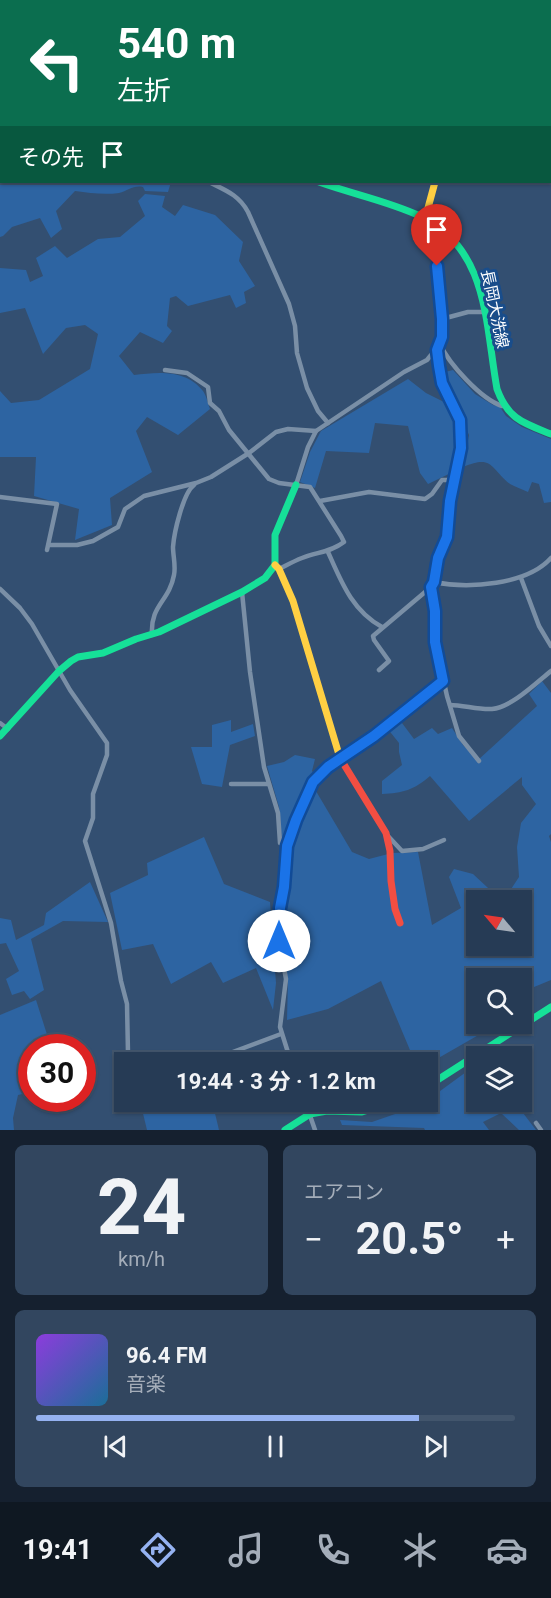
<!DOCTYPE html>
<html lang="ja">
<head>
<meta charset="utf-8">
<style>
	:root { --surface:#263b55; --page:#32465f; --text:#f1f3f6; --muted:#a4adb9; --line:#42556c; --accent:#95b2f1 }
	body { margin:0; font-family:Roboto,"Noto Sans JP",sans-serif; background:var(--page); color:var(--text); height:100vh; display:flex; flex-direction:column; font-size:22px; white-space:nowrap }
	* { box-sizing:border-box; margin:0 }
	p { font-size:20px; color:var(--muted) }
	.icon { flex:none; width:33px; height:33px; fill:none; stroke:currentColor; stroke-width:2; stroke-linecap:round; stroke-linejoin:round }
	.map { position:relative; height:1130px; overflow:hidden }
	.sheet { display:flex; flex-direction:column; gap:15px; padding:15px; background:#15202f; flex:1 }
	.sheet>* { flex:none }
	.hud { position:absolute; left:0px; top:0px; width:552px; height:183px; box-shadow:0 2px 4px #0004,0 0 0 2px var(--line); background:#0b6e4f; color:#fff; overflow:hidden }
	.needle { width:39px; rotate:299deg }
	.fabs { position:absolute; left:466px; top:890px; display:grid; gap:12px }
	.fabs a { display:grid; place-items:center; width:66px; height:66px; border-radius:0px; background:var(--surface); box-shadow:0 2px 4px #0004,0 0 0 2px var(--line); font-size:30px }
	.speed { position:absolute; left:18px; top:1034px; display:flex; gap:12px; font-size:30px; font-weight:700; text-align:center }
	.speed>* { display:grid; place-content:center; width:78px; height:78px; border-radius:50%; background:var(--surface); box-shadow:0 2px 4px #0004,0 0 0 2px var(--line); line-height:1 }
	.speed .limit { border:9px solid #d22; background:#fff; color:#111 }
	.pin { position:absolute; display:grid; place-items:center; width:51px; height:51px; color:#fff; margin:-62px -26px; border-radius:50% 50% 50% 0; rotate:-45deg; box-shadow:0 0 6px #0007 }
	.pin .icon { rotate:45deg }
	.me { position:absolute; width:66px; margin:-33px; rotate:0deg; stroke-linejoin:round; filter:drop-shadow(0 0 4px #0008) }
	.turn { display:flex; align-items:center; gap:21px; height:126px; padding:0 18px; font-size:27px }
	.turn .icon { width:78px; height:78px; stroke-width:2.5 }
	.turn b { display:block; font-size:42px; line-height:51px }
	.then { display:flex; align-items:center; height:57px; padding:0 18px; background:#0003; gap:12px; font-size:22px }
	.big { font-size:45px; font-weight:700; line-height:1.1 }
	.sheet .tile { flex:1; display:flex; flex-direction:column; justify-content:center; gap:9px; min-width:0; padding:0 21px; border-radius:9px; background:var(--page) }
	.sheet .dial { align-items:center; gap:0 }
	.dial b { font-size:78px; line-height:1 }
	.song { display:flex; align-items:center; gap:18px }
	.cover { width:72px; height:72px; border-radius:9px; background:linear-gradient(135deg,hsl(270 70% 55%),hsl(200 70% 35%)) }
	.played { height:6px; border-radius:3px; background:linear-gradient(90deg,var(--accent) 80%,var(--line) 80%) }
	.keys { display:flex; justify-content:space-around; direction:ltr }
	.heat { display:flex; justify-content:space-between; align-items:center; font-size:33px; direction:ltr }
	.sheet .tiles { flex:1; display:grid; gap:15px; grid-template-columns:1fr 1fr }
	.tile:last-child { grid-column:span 2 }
	.trip { position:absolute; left:114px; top:1052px; width:324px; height:60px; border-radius:0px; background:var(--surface); box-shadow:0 2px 4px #0004,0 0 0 2px var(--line); font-weight:700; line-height:60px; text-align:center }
	.menu { display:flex; height:96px; justify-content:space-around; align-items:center; background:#0f1822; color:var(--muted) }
	.menu .icon { width:42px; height:42px }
	.menu .selected { color:var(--accent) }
	.menu b { font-size:27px; color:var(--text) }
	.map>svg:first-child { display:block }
	.green { fill:#2d64a2 }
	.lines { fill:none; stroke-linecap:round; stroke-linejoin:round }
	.river { stroke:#3d618d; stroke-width:8 }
	.street { stroke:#7a8fa6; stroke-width:4.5 }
	.fast { stroke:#16e098; stroke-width:7 }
	.slow { stroke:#ffcf43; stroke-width:7 }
	.jam { stroke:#f24e42; stroke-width:7 }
	.route-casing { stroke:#114b97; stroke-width:15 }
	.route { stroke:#1a73e8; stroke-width:10 }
	.labels { text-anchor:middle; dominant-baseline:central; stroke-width:6; stroke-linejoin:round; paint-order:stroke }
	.street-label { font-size:16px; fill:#fff; stroke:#194d8b }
</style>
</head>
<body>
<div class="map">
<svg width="551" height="1130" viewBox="0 0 551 1130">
	<rect width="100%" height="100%" fill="#334f71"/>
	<g class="green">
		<path d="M0,178L2,182H171L168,192L145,191L143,187C133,185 128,191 119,193C104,195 90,193 75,191L56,211L62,229L51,238L40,218L12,227L3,236L0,237Z"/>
		<path d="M145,194L165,196L162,207L175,216L183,205L215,215L243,242L239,261L255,286L244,292L246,303L236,308L230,295L188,306L176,296L170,298L167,326L172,331L163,343L140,332L119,356L134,375C158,372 186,369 203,391C206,395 208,403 210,409L178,435L147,417L136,431L152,472L110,498L112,525L75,540L79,509L34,496L36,457H0V391L11,403L39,400L90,369L98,334L85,325L66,328L43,354L25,308L0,313V268L26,270L30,282L43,276L36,258L55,246L67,258L98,239L120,237L145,216L138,201Z"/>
		<path d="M453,370L475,394L493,405L500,407L506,416L522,427L551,439V502L544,503L539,484L532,482L528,492C522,489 515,487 510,484C490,468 493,454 463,467L469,435L446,382L445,372Z"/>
		<path d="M408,379L426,393L448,404L458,422L453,472L428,484L420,473L408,426L375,423L369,453L326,451L315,488L300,482L310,452L321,431Z"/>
		<path d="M542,681L551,693V834L549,836L551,842V980L522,992V978H477V1023H488L489,1029L428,1064V1062H415L381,981L328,1009L287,1020L288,980L282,948V907L287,886L292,840L313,786L352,852L369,859L392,853L418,852L432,925L461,908L449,877L454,869L473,874L501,900H477V945H522V900H504L519,877L517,847L521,823L536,804L522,785V777L469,821L430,776C414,790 403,793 382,794V781L402,765L399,752V743L387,728L399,719L414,739L432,728L438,734L452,728L463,745L478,760L537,706L529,694Z"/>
		<path d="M231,720V732L253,724L255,736L230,745L222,787L202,784L191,747H212V725Z"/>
		<path d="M295,755L315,759L312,771L315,775L306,789L287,844L282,842L279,807L267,766L284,762Z"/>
		<path d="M204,837L224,884L270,902L276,983L273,1010L256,968L223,983L211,962L171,984L153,944L122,950L110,893L148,875L147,863Z"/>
		<path d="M90,882L108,922L63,921L31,939L44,990L30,999L24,991L12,995L6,979L19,971L6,943L0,944V918L11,920L16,940L44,925L46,913Z"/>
		<path d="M36,1000L51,1047H32L31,1092L18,1095L13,1118L14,1130H0V1015Z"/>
		<path d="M477,1064V1101H520V1109L536,1130H519L501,1113L483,1122L489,1130H425L424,1128L342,1125L340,1120L372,1122L421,1105Z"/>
		<path d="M140,1101H212L219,1130H147Z"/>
	</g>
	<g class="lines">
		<g class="river">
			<path d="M20,2L24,0"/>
			<path d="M0,12L2,11"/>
		</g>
		<g class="street">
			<path d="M209,182C225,190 239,195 248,212L289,304L295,326L297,353L307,388L318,411L328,423"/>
			<path d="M442,319L468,312H484"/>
			<path d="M440,344C449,364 481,399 502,406"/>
			<path d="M165,370L187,373L208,387L210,403L219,411L229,430L269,479L279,483L310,487L341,536L344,542C331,552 317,552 302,558C294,561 287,565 279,569"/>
			<path d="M296,485L308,447L316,431L404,372L427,360L440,344L442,319L439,276L435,257L422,231L425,219"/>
			<path d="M0,497L57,504L47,550"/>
			<path d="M320,501L369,492L425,499L432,494L442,480H454"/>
			<path d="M49,545H77L93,541L118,527L125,509L144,496L196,483L211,477L249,453L276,432L288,429L316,431"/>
			<path d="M328,552C341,581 352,611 382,627"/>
			<path d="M521,578L539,626L551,646"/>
			<path d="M434,582C468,589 527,585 551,558"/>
			<path d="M431,587L435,611V642L447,696L459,736L479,761"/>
			<path d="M0,589L20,608L32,624L70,690L107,743V755L93,794V818L85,841L111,923L121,981L127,1004L128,1053"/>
			<path d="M242,592L250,672L264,767L278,813L280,843L287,846"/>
			<path d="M152,635C150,605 169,602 174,575C176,566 173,556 173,547C174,533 183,493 194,485"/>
			<path d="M379,670L389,661L374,640L373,636L431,587L434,582L438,558L448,532L450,501L461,448L460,420L442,383L437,350"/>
			<path d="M450,705C463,705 479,710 492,709C512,707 536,683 551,671"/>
			<path d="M0,723L8,729"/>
			<path d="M231,784H269"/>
			<path d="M388,836L402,851L423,849L444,840"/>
			<path d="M206,1062L281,1034"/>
			<path d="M291,1062L280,1027L286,979L279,941V915L284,887L287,846L296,820L309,789L320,773L341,757L361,746L443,681"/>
			<path d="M305,1101L315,1130"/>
			<path d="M536,1123L541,1130"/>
		</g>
		<g class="fast">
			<path d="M513,2L514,0"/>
			<path d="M0,124H2"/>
			<path d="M319,182C352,194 388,201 420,216C489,249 485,323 497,389C508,419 523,423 551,434"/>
			<path d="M0,736L59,671L71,661L78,657L103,653L136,639L159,632L242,592L265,578L275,565V535L296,485"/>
			<path d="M428,1086L551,1007"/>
			<path d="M285,1130L310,1114L327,1111L362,1112L397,1101"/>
		</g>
		<g class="slow">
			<path d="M425,219L435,182"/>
			<path d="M275,565L279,569L293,601L340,758"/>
		</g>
		<path class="jam" d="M340,758L386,833L390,851L391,881L395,909L400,923"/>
	</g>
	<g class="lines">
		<defs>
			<path id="route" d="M279,941L280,908L284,887L287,846L296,820L313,782L328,767L374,736L443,681L435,642V611L431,587L434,582L438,558L447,537L450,501L461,448L460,420L442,383L439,366L437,350L442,337V319L437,266"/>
		</defs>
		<use href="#route" class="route-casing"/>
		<use href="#route" class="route"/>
	</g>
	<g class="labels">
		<g class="street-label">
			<text transform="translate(495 309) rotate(78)">長岡大洗線</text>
		</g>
	</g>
</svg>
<div class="fabs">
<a><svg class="needle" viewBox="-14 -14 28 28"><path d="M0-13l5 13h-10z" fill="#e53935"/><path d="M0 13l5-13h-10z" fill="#a4adb9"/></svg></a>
<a><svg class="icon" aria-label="search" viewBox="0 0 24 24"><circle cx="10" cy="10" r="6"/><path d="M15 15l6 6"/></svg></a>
<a><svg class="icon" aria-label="layers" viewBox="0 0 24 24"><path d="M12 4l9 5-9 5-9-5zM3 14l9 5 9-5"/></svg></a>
</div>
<div class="speed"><div class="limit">30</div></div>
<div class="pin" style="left:437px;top:266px;background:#d93025"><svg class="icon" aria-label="arrive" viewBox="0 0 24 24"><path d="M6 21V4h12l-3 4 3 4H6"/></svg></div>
<svg class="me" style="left:279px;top:941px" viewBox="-20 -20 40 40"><circle r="19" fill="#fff"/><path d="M0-13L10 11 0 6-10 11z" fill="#1a73e8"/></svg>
<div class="trip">19:44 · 3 分 · 1.2 km</div>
<div class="hud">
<div class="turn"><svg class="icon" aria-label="left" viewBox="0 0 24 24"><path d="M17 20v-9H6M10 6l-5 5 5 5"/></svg><div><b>540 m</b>左折</div></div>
<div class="then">その先<svg class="icon" aria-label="arrive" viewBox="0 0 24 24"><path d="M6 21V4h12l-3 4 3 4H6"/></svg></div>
</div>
</div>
<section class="sheet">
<div class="tiles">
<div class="tile dial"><b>24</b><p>km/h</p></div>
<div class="tile"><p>エアコン</p>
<div class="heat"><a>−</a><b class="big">20.5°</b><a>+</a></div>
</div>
<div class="tile">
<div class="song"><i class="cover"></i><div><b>96.4 FM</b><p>音楽</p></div></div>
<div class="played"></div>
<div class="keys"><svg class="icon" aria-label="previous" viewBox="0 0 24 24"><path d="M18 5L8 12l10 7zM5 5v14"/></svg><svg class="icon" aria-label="pause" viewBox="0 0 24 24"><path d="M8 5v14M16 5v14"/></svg><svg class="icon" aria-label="next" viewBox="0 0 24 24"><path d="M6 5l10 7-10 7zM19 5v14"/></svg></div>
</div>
</div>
</section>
<nav class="menu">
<b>19:41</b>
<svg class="icon selected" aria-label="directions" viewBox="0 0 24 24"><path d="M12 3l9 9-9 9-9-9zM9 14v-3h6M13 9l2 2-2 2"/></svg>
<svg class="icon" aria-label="music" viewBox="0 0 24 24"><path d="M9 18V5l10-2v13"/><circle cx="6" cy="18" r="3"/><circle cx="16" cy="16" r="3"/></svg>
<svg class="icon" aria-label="phone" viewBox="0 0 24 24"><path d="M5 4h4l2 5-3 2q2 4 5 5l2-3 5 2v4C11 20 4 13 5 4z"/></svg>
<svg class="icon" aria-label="climate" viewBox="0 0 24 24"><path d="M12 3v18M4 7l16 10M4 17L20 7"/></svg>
<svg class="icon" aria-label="car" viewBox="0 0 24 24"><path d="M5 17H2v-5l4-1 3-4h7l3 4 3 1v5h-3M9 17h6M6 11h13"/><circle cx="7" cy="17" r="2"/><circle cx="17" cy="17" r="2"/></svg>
</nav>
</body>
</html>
